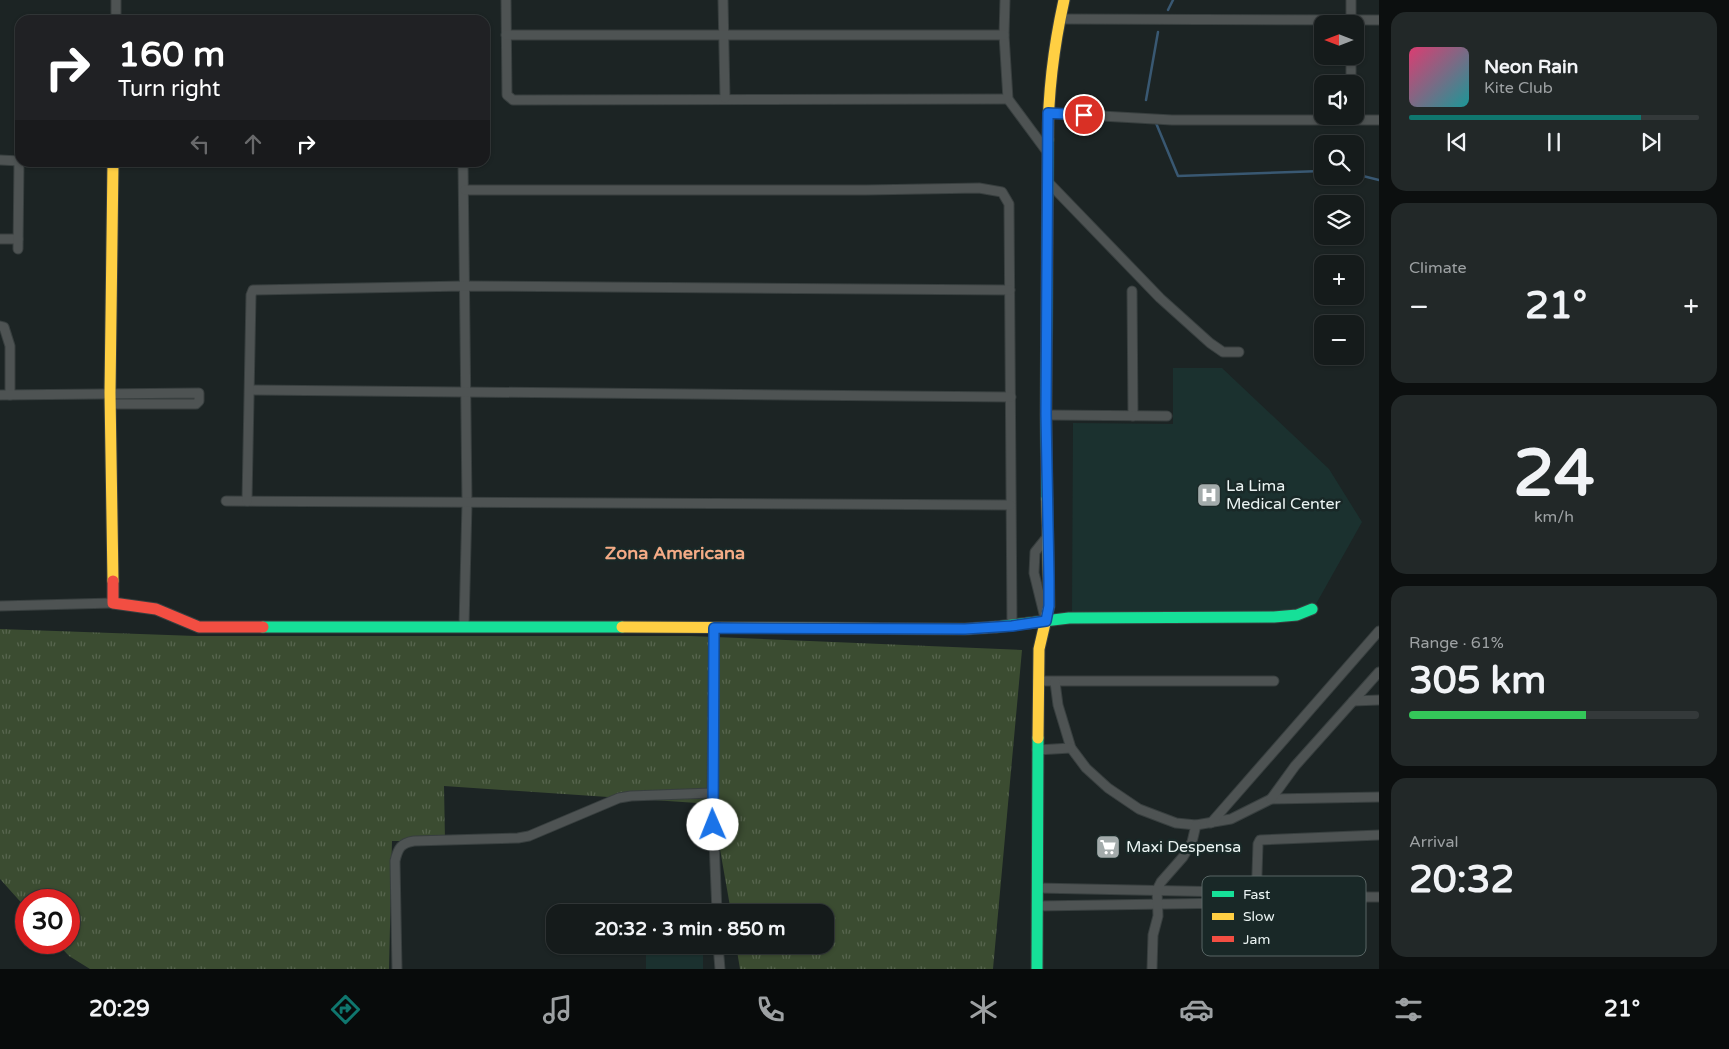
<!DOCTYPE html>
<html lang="en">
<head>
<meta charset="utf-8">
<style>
	:root { --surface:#151b1b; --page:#222828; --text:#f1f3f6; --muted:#9da1a3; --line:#34393a; --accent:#0f766e }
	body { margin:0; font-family:"Varela Round",sans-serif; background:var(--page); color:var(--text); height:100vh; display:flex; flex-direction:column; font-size:19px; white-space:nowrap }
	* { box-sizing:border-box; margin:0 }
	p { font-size:16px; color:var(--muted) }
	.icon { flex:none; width:28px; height:28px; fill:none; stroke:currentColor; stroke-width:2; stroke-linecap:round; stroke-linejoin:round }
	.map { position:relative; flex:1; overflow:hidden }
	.panel { display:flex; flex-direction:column; gap:12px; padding:12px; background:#0c0f0f; width:350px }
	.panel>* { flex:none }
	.banner { position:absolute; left:15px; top:15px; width:475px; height:152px; border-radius:15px; box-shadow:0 1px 4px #0004,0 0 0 1px var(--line); background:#202124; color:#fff; overflow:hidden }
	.needle { width:32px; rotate:270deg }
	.fabs { position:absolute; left:1314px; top:15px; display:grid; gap:10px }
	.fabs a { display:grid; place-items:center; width:50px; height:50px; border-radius:10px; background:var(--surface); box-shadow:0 1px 4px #0004,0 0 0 1px var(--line); font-size:25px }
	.speed { position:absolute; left:15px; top:889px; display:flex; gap:10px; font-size:25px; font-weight:700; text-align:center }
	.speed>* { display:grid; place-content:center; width:65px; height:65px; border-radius:50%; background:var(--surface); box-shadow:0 1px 4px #0004,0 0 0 1px var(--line); line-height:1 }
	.speed .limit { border:8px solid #d22; background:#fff; color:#111 }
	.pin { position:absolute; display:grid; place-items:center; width:42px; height:42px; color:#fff; margin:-21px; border:2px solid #fff; border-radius:50%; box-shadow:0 1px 5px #0007 }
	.me { position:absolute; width:55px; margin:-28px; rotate:359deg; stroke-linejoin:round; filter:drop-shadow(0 0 4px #0008) }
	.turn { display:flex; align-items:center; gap:18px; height:105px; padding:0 20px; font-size:22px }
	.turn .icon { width:65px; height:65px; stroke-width:2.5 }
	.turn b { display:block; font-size:35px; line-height:42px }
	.lanes { display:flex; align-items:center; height:48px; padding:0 20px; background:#0003; justify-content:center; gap:25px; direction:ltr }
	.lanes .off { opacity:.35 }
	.big { font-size:38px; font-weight:700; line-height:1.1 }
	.panel .tile { flex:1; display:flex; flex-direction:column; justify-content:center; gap:8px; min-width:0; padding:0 18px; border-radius:15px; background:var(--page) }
	.panel .dial { align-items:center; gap:0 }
	.dial b { font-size:65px; line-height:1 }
	.song { display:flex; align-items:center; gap:15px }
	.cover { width:60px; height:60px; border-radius:8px; background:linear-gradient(135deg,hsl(340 70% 55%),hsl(180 70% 35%)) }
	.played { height:5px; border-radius:2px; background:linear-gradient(90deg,var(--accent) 80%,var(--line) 80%) }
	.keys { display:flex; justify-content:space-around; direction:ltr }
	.heat { display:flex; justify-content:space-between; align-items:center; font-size:28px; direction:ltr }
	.charge { height:8px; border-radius:4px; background:linear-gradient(90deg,#34c759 61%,var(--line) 0) }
	.trip { position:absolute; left:546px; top:904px; width:288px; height:50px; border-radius:15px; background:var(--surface); box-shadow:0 1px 4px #0004,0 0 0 1px var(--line); font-weight:700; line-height:50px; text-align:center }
	.tabs { display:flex; height:80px; justify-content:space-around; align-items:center; background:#080b0b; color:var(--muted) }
	.tabs .icon { width:35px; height:35px }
	.tabs .selected { color:var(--accent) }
	.tabs b { font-size:22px; color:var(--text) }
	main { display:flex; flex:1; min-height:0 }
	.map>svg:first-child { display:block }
	.built { fill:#1b312f }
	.grass { fill:url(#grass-tufts) }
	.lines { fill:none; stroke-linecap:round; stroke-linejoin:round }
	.stream { stroke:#395872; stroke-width:2.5 }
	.street-casing { stroke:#383f3f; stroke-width:11 }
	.fast-casing { stroke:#383f3f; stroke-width:13 }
	.slow-casing { stroke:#383f3f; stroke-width:13 }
	.jam-casing { stroke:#383f3f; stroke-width:13 }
	.street { stroke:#4e5353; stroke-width:9 }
	.fast { stroke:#16e098; stroke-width:11 }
	.slow { stroke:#ffcf43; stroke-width:11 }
	.jam { stroke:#f24e42; stroke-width:11 }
	.route-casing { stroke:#114b97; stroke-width:12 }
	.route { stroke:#1a73e8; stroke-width:9 }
	.labels { text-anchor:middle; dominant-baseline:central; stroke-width:5; stroke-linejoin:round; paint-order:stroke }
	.poi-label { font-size:16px; fill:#ebf4f3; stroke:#192827; text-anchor:start }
	.neighbourhood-label { font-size:18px; font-weight:bold; fill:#f4ab86; stroke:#192827 }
	.key { fill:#192827; stroke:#586564; stroke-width:1 }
	.key-label { font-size:14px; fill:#ebf4f3 }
</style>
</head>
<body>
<main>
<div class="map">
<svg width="1379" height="969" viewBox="0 0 1379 969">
	<defs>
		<pattern id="grass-tufts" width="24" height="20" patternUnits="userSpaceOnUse" patternTransform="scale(1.25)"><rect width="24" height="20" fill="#3b4c31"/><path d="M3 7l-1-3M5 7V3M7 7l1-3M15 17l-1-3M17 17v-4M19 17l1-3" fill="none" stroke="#58664f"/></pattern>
	</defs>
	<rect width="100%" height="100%" fill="#1c2424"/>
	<g class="built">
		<path d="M1173,368H1222L1329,469L1362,522L1316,604L1276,615L1072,613L1073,423L1173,424Z"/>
		<rect x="646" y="946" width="57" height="23"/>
	</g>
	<path class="grass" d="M0,629L196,636H690L1022,650L993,969H740L736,945H825V912H731L712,804L444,786L445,841H392L389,969H90L69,956L57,943L69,942V900H26V908L0,879Z"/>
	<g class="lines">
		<g class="stream">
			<path d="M1168,10L1173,0"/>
			<path d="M1146,100L1158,32"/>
			<path d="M1156,123L1178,176L1322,171"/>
			<path d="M1355,174L1379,180"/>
		</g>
		<defs>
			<g id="street">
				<path d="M506,0L507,95L513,100L1008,99"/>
				<path d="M723,0L725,98"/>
				<path d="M1005,0L1004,35L1008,99L1048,153"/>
				<path d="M1060,19L1379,20"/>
				<path d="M116,20V0"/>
				<path d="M1351,24V0"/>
				<path d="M506,35H1004"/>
				<path d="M1351,84V56"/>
				<path d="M1048,113L1172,120H1379"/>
				<path d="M0,160L20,161"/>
				<path d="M463,162L467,503L464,626"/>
				<path d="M1048,182L1160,298L1210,343L1223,352H1239"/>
				<path d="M465,190H866L979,188L1002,192L1009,204L1012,626"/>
				<path d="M0,239H18"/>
				<path d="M18,249L19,161"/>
				<path d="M1132,291L1133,416"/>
				<path d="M0,326L4,327L10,346V395"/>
				<path d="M250,390L1011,397"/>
				<path d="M0,395L199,393V401L196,404H111"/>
				<path d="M1046,415L1167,416"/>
				<path d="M226,501L1010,505"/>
				<path d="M247,501L251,295L253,290L465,286L1010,290"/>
				<path d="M0,606L113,603"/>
				<path d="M1045,618L1034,573L1035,552L1047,537"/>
				<path d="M714,628L712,793L717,912"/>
				<path d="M1038,681H1274"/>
				<path d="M1055,682L1058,705L1071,748L1086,768L1108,788L1139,809L1160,817L1176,823L1196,825L1231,819L1271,799L1379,797"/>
				<path d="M1353,701L1379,700"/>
				<path d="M1037,750L1071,748"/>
				<path d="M1271,799L1295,766L1379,672"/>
				<path d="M1211,823L1379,631"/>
				<path d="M1037,888L1230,892"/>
				<path d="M1240,892L1261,893"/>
				<path d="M1241,903H1256L1273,897H1379"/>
				<path d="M1256,903L1258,844L1260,840L1379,835"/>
				<path d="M1037,906L1231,903"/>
				<path d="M718,945L720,969"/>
				<path d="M397,969L395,861C398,848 401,843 414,841L518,838L529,836L619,798L631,796L712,793"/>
				<path d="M1152,969L1153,935L1158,916L1157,890L1161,882L1183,857L1192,842L1196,825"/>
			</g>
			<g id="fast">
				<path d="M1047,499L1046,415L1048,140"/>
				<path d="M263,627H622"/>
				<path d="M996,627L1069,618L1274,617L1297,615L1312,609"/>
				<path d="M1037,969L1038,738"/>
			</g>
			<g id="slow">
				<path d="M1048,140C1048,93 1054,45 1064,0"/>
				<path d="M113,581L110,393L113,162"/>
				<path d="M622,627L965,629L996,627"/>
				<path d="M1038,738L1039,649L1049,606L1047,499"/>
			</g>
			<path id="jam" d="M113,581V603L156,609L199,627H263"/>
		</defs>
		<use href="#street" class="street-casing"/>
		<use href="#fast" class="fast-casing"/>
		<use href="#slow" class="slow-casing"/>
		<use href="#jam" class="jam-casing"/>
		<use href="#street" class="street"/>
		<use href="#fast" class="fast"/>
		<use href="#slow" class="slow"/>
		<use href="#jam" class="jam"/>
	</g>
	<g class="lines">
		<defs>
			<path id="route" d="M713,825L714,628L965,629L1012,626L1046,621L1049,606V580L1046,414L1048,113L1084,115"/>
		</defs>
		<use href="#route" class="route-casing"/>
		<use href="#route" class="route"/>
	</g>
	<defs>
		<symbol id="hospital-square" viewBox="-11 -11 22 22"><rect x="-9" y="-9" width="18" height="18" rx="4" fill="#a3abab" stroke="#192827"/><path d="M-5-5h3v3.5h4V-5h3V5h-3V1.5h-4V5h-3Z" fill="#fff"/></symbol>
		<symbol id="supermarket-square" viewBox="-11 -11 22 22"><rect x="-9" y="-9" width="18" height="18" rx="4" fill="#a3abab" stroke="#192827"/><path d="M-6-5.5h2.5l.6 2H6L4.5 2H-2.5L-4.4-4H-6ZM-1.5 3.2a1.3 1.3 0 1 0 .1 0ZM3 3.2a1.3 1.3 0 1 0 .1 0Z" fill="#fff"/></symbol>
	</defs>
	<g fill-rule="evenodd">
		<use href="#hospital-square" x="1195" y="481" width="28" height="28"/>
		<use href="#supermarket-square" x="1094" y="833" width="28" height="28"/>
	</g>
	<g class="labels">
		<g class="poi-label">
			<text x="1226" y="486">La Lima<tspan x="1226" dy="18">Medical Center</tspan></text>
			<text x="1126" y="847">Maxi Despensa</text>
		</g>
		<g class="neighbourhood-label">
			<text x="675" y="553">Zona Americana</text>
		</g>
	</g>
	<rect x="1202" y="876" width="164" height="80" rx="8" class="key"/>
	<rect x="1212" y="891" width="22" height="6" fill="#16e098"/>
	<rect x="1212" y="913" width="22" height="7" fill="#ffcf43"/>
	<rect x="1212" y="936" width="22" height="6" fill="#f24e42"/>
	<g class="key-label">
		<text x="1243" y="899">Fast</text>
		<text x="1243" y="921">Slow</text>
		<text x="1243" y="944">Jam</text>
	</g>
</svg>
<div class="fabs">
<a><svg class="needle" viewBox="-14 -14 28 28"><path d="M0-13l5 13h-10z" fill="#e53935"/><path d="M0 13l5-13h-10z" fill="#9da1a3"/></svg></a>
<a><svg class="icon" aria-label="sound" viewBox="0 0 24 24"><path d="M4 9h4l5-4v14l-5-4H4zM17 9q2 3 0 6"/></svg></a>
<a><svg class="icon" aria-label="search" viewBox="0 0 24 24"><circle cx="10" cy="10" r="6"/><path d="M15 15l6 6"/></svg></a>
<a><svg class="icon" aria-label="layers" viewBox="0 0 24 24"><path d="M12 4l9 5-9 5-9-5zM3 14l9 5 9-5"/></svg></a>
<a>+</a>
<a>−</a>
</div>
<div class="speed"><div class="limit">30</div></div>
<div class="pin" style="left:1084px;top:115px;background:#d93025"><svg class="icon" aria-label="arrive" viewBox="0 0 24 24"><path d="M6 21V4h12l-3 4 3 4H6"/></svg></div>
<svg class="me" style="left:713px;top:825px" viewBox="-20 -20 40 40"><circle r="19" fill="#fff"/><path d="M0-13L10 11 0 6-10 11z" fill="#1a73e8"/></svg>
<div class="trip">20:32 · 3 min · 850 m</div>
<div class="banner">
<div class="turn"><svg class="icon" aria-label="right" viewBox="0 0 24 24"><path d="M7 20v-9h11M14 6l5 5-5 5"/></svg><div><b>160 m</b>Turn right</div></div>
<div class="lanes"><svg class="icon off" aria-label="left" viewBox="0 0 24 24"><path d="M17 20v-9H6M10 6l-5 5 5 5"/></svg><svg class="icon off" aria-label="ahead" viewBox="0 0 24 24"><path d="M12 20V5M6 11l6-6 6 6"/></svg><svg class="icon" aria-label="right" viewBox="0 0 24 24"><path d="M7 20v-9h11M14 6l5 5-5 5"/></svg></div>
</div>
</div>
<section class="panel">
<div class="tile">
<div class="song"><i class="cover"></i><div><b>Neon Rain</b><p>Kite Club</p></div></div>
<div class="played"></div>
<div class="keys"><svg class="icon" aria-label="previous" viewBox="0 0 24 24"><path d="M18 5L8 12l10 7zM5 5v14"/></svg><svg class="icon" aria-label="pause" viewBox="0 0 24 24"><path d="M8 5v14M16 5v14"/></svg><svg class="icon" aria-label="next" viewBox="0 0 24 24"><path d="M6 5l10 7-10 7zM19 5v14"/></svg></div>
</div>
<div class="tile"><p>Climate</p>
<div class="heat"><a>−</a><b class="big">21°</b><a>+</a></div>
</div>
<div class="tile dial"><b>24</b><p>km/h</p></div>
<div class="tile"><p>Range · 61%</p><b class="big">305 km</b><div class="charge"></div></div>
<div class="tile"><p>Arrival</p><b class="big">20:32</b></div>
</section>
</main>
<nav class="tabs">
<b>20:29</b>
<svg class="icon selected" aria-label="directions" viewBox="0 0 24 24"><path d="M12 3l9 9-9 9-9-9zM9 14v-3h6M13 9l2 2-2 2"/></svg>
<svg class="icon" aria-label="music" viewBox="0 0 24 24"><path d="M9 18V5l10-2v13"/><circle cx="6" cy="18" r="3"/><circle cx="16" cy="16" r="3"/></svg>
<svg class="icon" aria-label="phone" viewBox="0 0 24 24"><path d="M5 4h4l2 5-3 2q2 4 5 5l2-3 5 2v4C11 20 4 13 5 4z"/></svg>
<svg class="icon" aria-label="climate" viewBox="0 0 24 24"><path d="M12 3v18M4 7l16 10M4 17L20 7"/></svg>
<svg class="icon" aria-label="car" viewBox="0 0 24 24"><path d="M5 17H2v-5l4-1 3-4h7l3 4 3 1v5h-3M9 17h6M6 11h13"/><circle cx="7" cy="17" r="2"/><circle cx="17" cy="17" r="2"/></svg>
<svg class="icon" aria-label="filters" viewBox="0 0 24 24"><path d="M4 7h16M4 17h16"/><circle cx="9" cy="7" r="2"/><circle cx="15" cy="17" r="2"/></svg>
<b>21°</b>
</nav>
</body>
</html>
